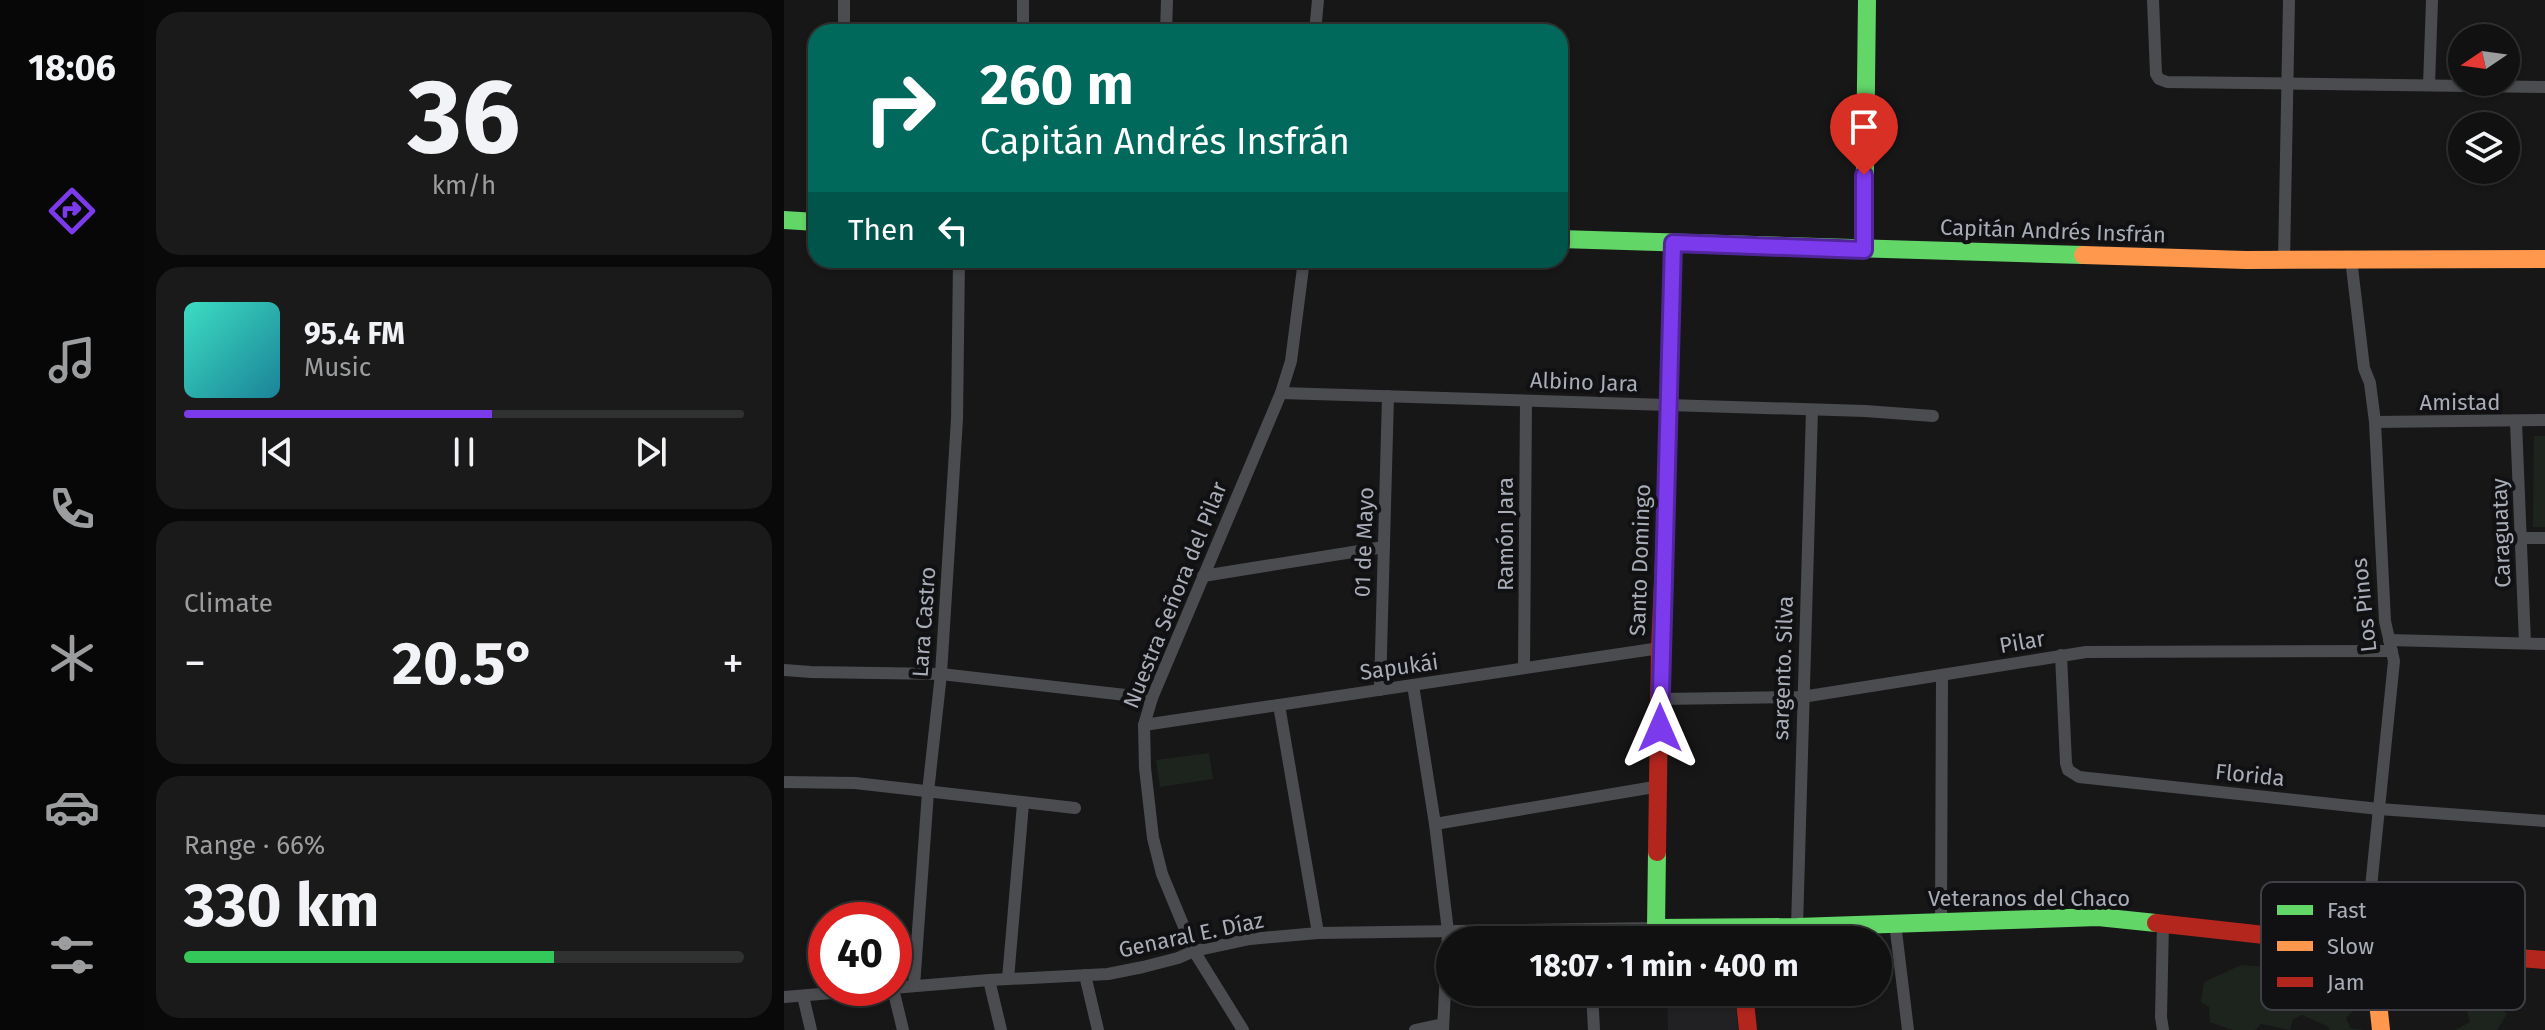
<!DOCTYPE html>
<html lang="en">
<head>
<meta charset="utf-8">
<style>
	:root { --surface:#111; --page:#1a1a1a; --text:#f1f3f6; --muted:#9c9d9f; --line:#303131; --accent:#7c3aed }
	body { margin:0; font-family:"Fira Sans",sans-serif; background:var(--page); color:var(--text); height:100vh; display:flex; flex-direction:column; font-size:30px; white-space:nowrap }
	* { box-sizing:border-box; margin:0 }
	p { font-size:26px; color:var(--muted) }
	.icon { flex:none; width:44px; height:44px; fill:none; stroke:currentColor; stroke-width:2; stroke-linecap:round; stroke-linejoin:round }
	.map { position:relative; flex:1; overflow:hidden }
	.sheet { display:flex; flex-direction:column; gap:12px; padding:12px; background:#090909; width:640px }
	.sheet>* { flex:none }
	.guide { position:absolute; left:24px; top:24px; width:760px; height:244px; border-radius:24px; box-shadow:0 2px 6px #0004,0 0 0 2px var(--line); background:#00695c; color:#fff; overflow:hidden }
	.needle { width:52px; rotate:257deg }
	.controls { position:absolute; left:1664px; top:24px; display:grid; gap:16px }
	.controls a { display:grid; place-items:center; width:72px; height:72px; border-radius:50%; background:var(--surface); box-shadow:0 2px 6px #0004,0 0 0 2px var(--line); font-size:40px }
	.speed { position:absolute; left:24px; top:902px; display:flex; gap:16px; font-size:40px; font-weight:700; text-align:center }
	.speed>* { display:grid; place-content:center; width:104px; height:104px; border-radius:50%; background:var(--surface); box-shadow:0 2px 6px #0004,0 0 0 2px var(--line); line-height:1 }
	.speed .limit { border:12px solid #d22; background:#fff; color:#111 }
	.pin { position:absolute; display:grid; place-items:center; width:68px; height:68px; color:#fff; margin:-82px -34px; border-radius:50% 50% 50% 0; rotate:-45deg; box-shadow:0 0 8px #0007 }
	.pin .icon { rotate:45deg }
	.me { position:absolute; width:88px; margin:-44px; rotate:0deg; stroke-linejoin:round; filter:drop-shadow(0 0 6px #0008) }
	.turn { display:flex; align-items:center; gap:28px; height:168px; padding:0 40px; font-size:36px }
	.turn .icon { width:104px; height:104px; stroke-width:2.5 }
	.turn b { display:block; font-size:56px; line-height:68px }
	.then { display:flex; align-items:center; height:76px; padding:0 40px; background:#0003; gap:16px; font-size:30px }
	.big { font-size:60px; font-weight:700; line-height:1.1 }
	.sheet .tile { flex:1; display:flex; flex-direction:column; justify-content:center; gap:12px; min-width:0; padding:0 28px; border-radius:24px; background:var(--page) }
	.sheet .dial { align-items:center; gap:0 }
	.dial b { font-size:104px; line-height:1 }
	.song { display:flex; align-items:center; gap:24px }
	.cover { width:96px; height:96px; border-radius:12px; background:linear-gradient(135deg,hsl(170 70% 55%),hsl(190 70% 35%)) }
	.played { height:8px; border-radius:4px; background:linear-gradient(90deg,var(--accent) 55%,var(--line) 55%) }
	.keys { display:flex; justify-content:space-around; direction:ltr }
	.heat { display:flex; justify-content:space-between; align-items:center; font-size:44px; direction:ltr }
	.charge { height:12px; border-radius:6px; background:linear-gradient(90deg,#34c759 66%,var(--line) 0) }
	.trip { position:absolute; left:652px; top:926px; width:456px; height:80px; border-radius:40px; background:var(--surface); box-shadow:0 2px 6px #0004,0 0 0 2px var(--line); font-weight:700; line-height:80px; text-align:center }
	main { display:flex; flex:1; min-height:0 }
	.menu { display:flex; flex-direction:column; width:144px; justify-content:space-around; align-items:center; background:#070707; color:var(--muted) }
	.menu .icon { width:56px; height:56px }
	.menu .active { color:var(--accent) }
	.menu b { font-size:36px; color:var(--text) }
	.map>svg:first-child { display:block }
	.built { fill:#212123 }
	.green { fill:#1d241e }
	.lines { fill:none; stroke-linecap:round; stroke-linejoin:round }
	.street { stroke:#4b4c50; stroke-width:12 }
	.fast { stroke:#63d668; stroke-width:18 }
	.slow { stroke:#ff974d; stroke-width:18 }
	.jam { stroke:#b3261e; stroke-width:18 }
	.route-casing { stroke:#51269a; stroke-width:20 }
	.route { stroke:#7c3aed; stroke-width:14 }
	.labels { text-anchor:middle; dominant-baseline:central; stroke-width:8; stroke-linejoin:round; paint-order:stroke }
	.street-label { font-size:22px; fill:#a8adb8; stroke:#111113 }
	.key { fill:#111113; stroke:#3e4045; stroke-width:2 }
	.key-label { font-size:22px; fill:#a8adb8 }
</style>
</head>
<body>
<main>
<nav class="menu">
<b>18:06</b>
<svg class="icon active" aria-label="directions" viewBox="0 0 24 24"><path d="M12 3l9 9-9 9-9-9zM9 14v-3h6M13 9l2 2-2 2"/></svg>
<svg class="icon" aria-label="music" viewBox="0 0 24 24"><path d="M9 18V5l10-2v13"/><circle cx="6" cy="18" r="3"/><circle cx="16" cy="16" r="3"/></svg>
<svg class="icon" aria-label="phone" viewBox="0 0 24 24"><path d="M5 4h4l2 5-3 2q2 4 5 5l2-3 5 2v4C11 20 4 13 5 4z"/></svg>
<svg class="icon" aria-label="climate" viewBox="0 0 24 24"><path d="M12 3v18M4 7l16 10M4 17L20 7"/></svg>
<svg class="icon" aria-label="car" viewBox="0 0 24 24"><path d="M5 17H2v-5l4-1 3-4h7l3 4 3 1v5h-3M9 17h6M6 11h13"/><circle cx="7" cy="17" r="2"/><circle cx="17" cy="17" r="2"/></svg>
<svg class="icon" aria-label="filters" viewBox="0 0 24 24"><path d="M4 7h16M4 17h16"/><circle cx="9" cy="7" r="2"/><circle cx="15" cy="17" r="2"/></svg>
</nav>
<section class="sheet">
<div class="tile dial"><b>36</b><p>km/h</p></div>
<div class="tile">
<div class="song"><i class="cover"></i><div><b>95.4 FM</b><p>Music</p></div></div>
<div class="played"></div>
<div class="keys"><svg class="icon" aria-label="previous" viewBox="0 0 24 24"><path d="M18 5L8 12l10 7zM5 5v14"/></svg><svg class="icon" aria-label="pause" viewBox="0 0 24 24"><path d="M8 5v14M16 5v14"/></svg><svg class="icon" aria-label="next" viewBox="0 0 24 24"><path d="M6 5l10 7-10 7zM19 5v14"/></svg></div>
</div>
<div class="tile"><p>Climate</p>
<div class="heat"><a>−</a><b class="big">20.5°</b><a>+</a></div>
</div>
<div class="tile"><p>Range · 66%</p><b class="big">330 km</b><div class="charge"></div></div>
</section>
<div class="map">
<svg width="1761" height="1030" viewBox="0 0 1761 1030">
	<rect width="100%" height="100%" fill="#171717"/>
	<path class="built" d="M883,992H951L954,1030H884Z"/>
	<g class="green">
		<path d="M1750,436H1761V527H1749Z"/>
		<path d="M425,753L429,779L376,787L372,760Z"/>
		<path d="M1695,964L1701,992L1723,1014L1713,1030H1671L1686,1022L1677,982Z"/>
		<path d="M1457,965L1484,967L1487,982L1511,998L1531,989L1573,990L1577,993L1576,1003L1562,1018L1566,1028L1580,1030H1546L1543,1026L1518,1015L1509,1019L1506,1030L1477,1024L1471,1030H1448L1426,1022L1425,1007L1417,1002L1420,982Z"/>
	</g>
	<g class="lines">
		<g class="street">
			<path d="M1369,0L1372,74L1375,79L1383,82L1761,87"/>
			<path d="M60,32V0"/>
			<path d="M239,32V0"/>
			<path d="M382,32L383,0"/>
			<path d="M531,32L534,0"/>
			<path d="M1645,85L1648,0"/>
			<path d="M1567,259L1580,368L1586,383L1591,422L1601,621L1610,661L1581,946"/>
			<path d="M1500,260L1505,0"/>
			<path d="M497,393L1081,411L1149,416"/>
			<path d="M1591,422L1761,420"/>
			<path d="M1732,422L1741,643"/>
			<path d="M1737,538H1761"/>
			<path d="M419,576L600,547"/>
			<path d="M1605,640L1761,644"/>
			<path d="M1277,655L1282,763L1284,770L1295,777L1595,809L1761,821"/>
			<path d="M740,668L742,401"/>
			<path d="M0,670L27,672L157,674L368,698"/>
			<path d="M629,685L651,824L664,931L659,1030"/>
			<path d="M596,690L604,396"/>
			<path d="M876,699L1018,697L1302,652L1608,651"/>
			<path d="M495,705L534,933"/>
			<path d="M360,725L876,648"/>
			<path d="M0,782L71,783L291,808"/>
			<path d="M651,824L876,786"/>
			<path d="M1157,922L1158,676"/>
			<path d="M1111,923L1124,1030"/>
			<path d="M1379,923L1377,1017L1379,1030"/>
			<path d="M1013,927L1028,410"/>
			<path d="M301,975L314,1030"/>
			<path d="M224,979L239,804"/>
			<path d="M205,980L217,1030"/>
			<path d="M130,986L144,792L157,674L173,419L175,260"/>
			<path d="M109,989L119,1030"/>
			<path d="M808,992L810,1030"/>
			<path d="M19,996L27,1030"/>
			<path d="M0,997L205,980L324,974L359,967L394,958L410,951L466,939L534,933L872,928"/>
			<path d="M459,1030L410,951L378,874L369,838L361,768L360,725L368,698L497,393L507,361L520,260"/>
			<path d="M631,1030L659,1024"/>
		</g>
		<g class="fast">
			<path d="M0,220L32,222"/>
			<path d="M776,239L1299,255"/>
			<path d="M1080,250L1083,0"/>
			<path d="M873,852L872,928L1013,927L1314,917L1372,923"/>
		</g>
		<g class="slow">
			<path d="M1299,255L1462,260L1761,259"/>
			<path d="M881,537L889,243"/>
			<path d="M1588,947L1597,1030"/>
		</g>
		<g class="jam">
			<path d="M873,852L876,648L881,537"/>
			<path d="M1372,923L1588,947L1761,960"/>
			<path d="M960,992L964,1030"/>
		</g>
	</g>
	<g class="lines">
		<defs>
			<path id="route" d="M876,728L889,243L1080,250V175"/>
		</defs>
		<use href="#route" class="route-casing"/>
		<use href="#route" class="route"/>
	</g>
	<g class="labels">
		<g class="street-label">
			<text transform="translate(1269 231) rotate(2)">Capitán Andrés Insfrán</text>
			<text transform="translate(800 382) rotate(2)">Albino Jara</text>
			<text x="1676" y="402">Amistad</text>
			<text transform="translate(1717 533) rotate(-92)">Caraguatay</text>
			<text transform="translate(721 534) rotate(-90)">Ramón Jara</text>
			<text transform="translate(580 542) rotate(-88)">01 de Mayo</text>
			<text transform="translate(856 560) rotate(-88)">Santo Domingo</text>
			<text transform="translate(391 595) rotate(-68)">Nuestra Señora del Pilar</text>
			<text transform="translate(1580 605) rotate(-96)">Los Pinos</text>
			<text transform="translate(140 622) rotate(-86)">Lara Castro</text>
			<text transform="translate(1238 642) rotate(-10)">Pilar</text>
			<text transform="translate(615 667) rotate(-8)">Sapukái</text>
			<text transform="translate(999 668) rotate(-88)">sargento. Silva</text>
			<text transform="translate(1466 775) rotate(6)">Florida</text>
			<text x="1245" y="898">Veteranos del Chaco</text>
			<text transform="translate(407 935) rotate(-12)">Genaral E. Díaz</text>
		</g>
	</g>
	<rect x="1477" y="882" width="264" height="128" rx="12" class="key"/>
	<rect x="1493" y="905" width="36" height="10" fill="#63d668"/>
	<rect x="1493" y="941" width="36" height="10" fill="#ff974d"/>
	<rect x="1493" y="977" width="36" height="10" fill="#b3261e"/>
	<g class="key-label">
		<text x="1543" y="918">Fast</text>
		<text x="1543" y="954">Slow</text>
		<text x="1543" y="990">Jam</text>
	</g>
</svg>
<div class="controls">
<a><svg class="needle" viewBox="-14 -14 28 28"><path d="M0-13l5 13h-10z" fill="#e53935"/><path d="M0 13l5-13h-10z" fill="#9c9d9f"/></svg></a>
<a><svg class="icon" aria-label="layers" viewBox="0 0 24 24"><path d="M12 4l9 5-9 5-9-5zM3 14l9 5 9-5"/></svg></a>
</div>
<div class="speed"><div class="limit">40</div></div>
<div class="pin" style="left:1080px;top:175px;background:#d93025"><svg class="icon" aria-label="arrive" viewBox="0 0 24 24"><path d="M6 21V4h12l-3 4 3 4H6"/></svg></div>
<svg class="me" style="left:876px;top:728px" viewBox="-20 -20 40 40"><path d="M0-17L14 15 0 8-14 15z" fill="#7c3aed" stroke="#fff" stroke-width="4"/></svg>
<div class="trip">18:07 · 1 min · 400 m</div>
<div class="guide">
<div class="turn"><svg class="icon" aria-label="right" viewBox="0 0 24 24"><path d="M7 20v-9h11M14 6l5 5-5 5"/></svg><div><b>260 m</b>Capitán Andrés Insfrán</div></div>
<div class="then">Then<svg class="icon" aria-label="left" viewBox="0 0 24 24"><path d="M17 20v-9H6M10 6l-5 5 5 5"/></svg></div>
</div>
</div>
</main>
</body>
</html>
